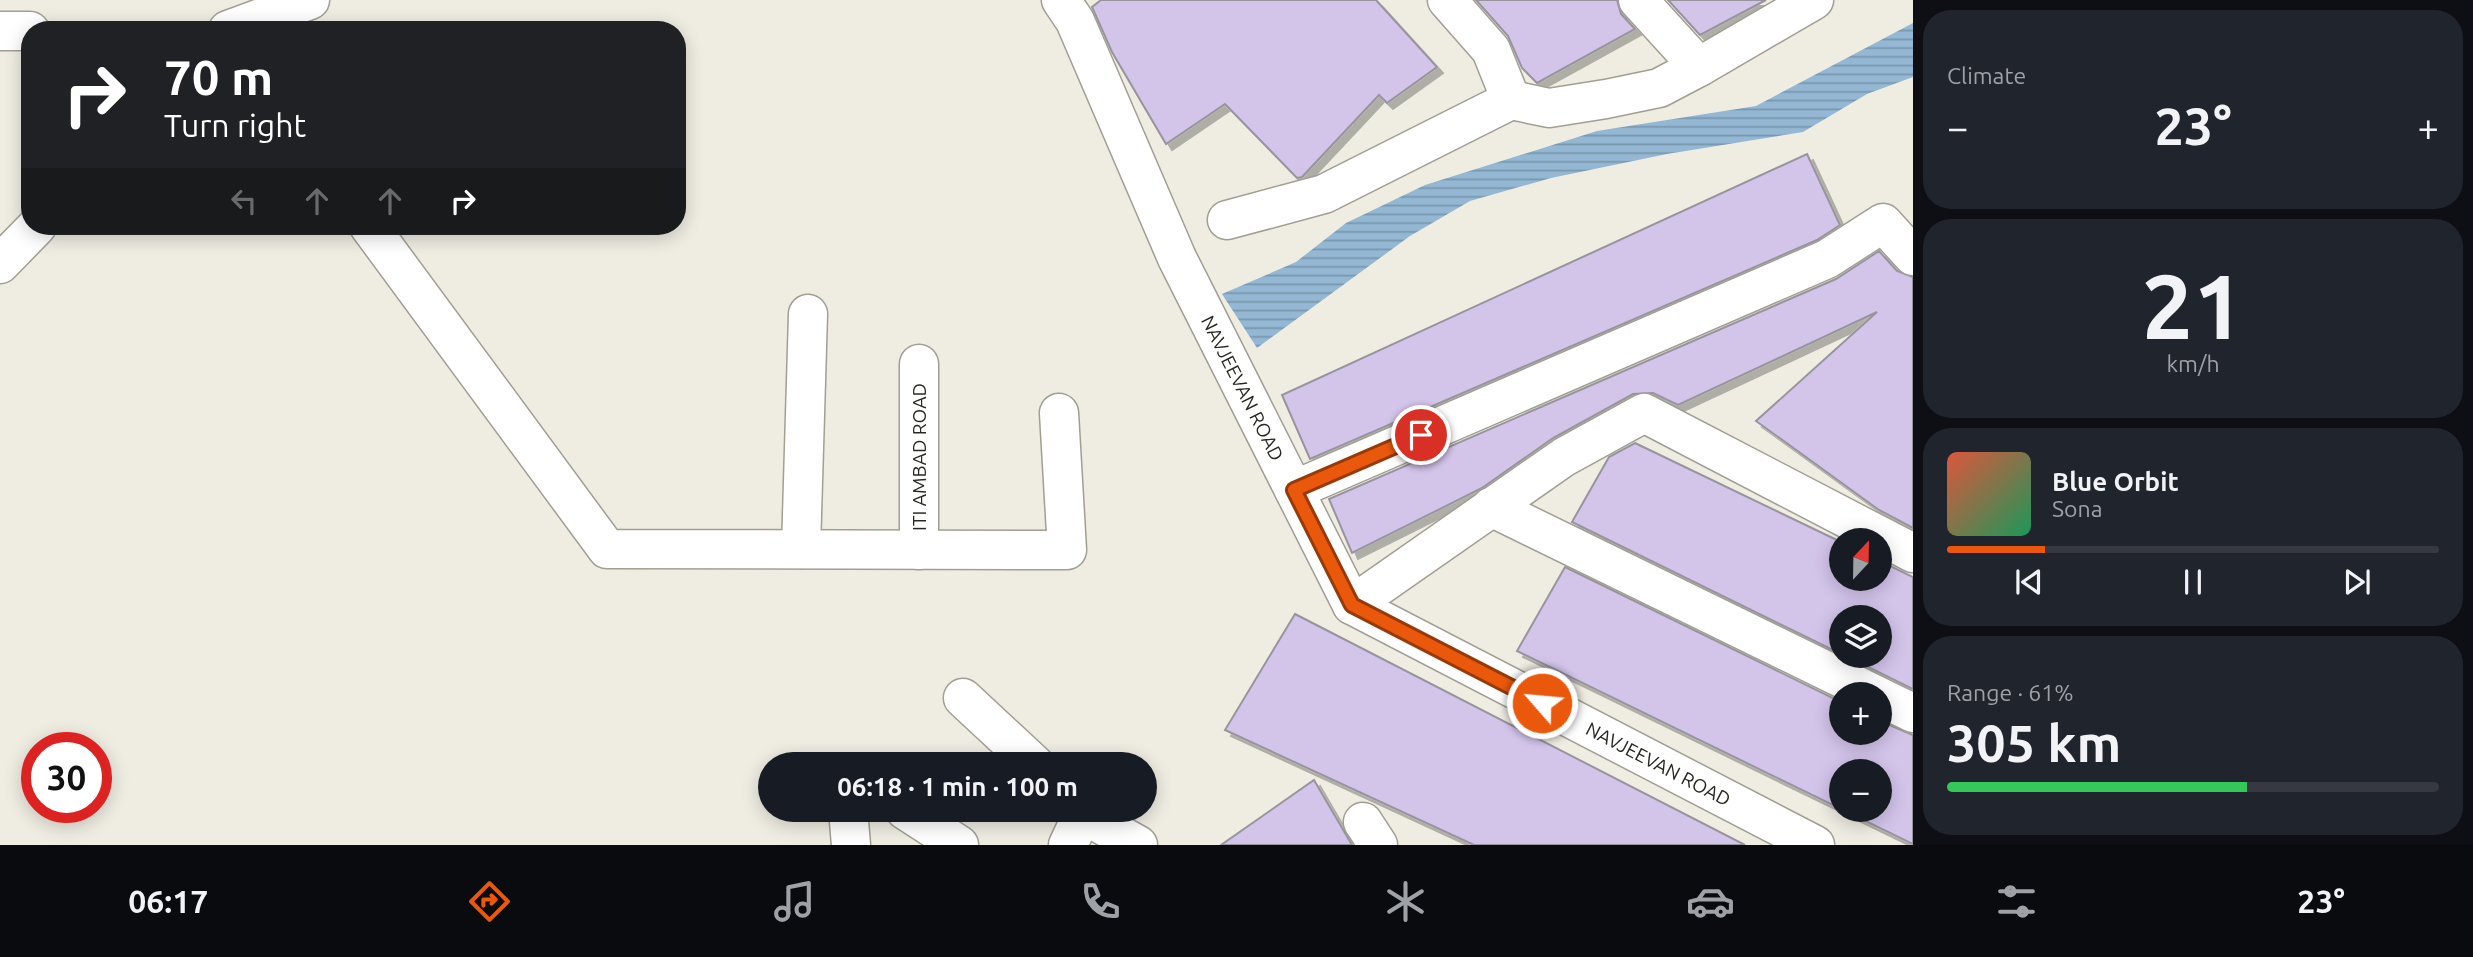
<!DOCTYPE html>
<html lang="en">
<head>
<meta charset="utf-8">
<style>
	:root { --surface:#171b24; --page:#20242c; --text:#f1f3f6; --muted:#9ea1a6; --line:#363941; --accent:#ea580c }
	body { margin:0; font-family:Ubuntu,sans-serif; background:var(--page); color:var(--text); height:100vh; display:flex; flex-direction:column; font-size:26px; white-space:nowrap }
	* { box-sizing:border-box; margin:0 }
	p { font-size:23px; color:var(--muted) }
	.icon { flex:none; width:38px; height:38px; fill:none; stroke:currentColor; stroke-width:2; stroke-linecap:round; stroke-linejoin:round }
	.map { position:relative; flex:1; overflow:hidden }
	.details { display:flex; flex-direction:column; gap:10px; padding:10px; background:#0d0f14; width:560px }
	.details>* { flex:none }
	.hud { position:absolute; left:21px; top:21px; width:665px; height:214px; border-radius:28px; box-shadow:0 4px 18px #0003; background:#202124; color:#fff; overflow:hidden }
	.needle { width:46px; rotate:22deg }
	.buttons { position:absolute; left:1829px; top:528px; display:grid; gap:14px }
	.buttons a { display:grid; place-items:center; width:63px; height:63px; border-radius:50%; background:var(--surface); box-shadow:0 4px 18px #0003; font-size:35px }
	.speed { position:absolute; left:21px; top:732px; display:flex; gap:14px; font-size:35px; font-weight:700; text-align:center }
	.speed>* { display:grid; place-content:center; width:91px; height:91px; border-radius:50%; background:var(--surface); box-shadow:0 4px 18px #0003; line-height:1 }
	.speed .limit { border:10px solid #d22; background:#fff; color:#111 }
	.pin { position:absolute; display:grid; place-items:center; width:60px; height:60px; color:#fff; margin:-30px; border:4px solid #fff; border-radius:50%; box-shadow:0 2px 7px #0007 }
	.me { position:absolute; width:77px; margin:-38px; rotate:297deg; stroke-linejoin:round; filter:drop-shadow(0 0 5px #0008) }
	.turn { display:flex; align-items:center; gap:24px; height:147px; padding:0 28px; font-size:32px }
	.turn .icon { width:91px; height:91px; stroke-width:2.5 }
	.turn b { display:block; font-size:49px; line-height:60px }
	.lanes { display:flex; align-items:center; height:66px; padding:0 28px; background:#0003; justify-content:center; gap:35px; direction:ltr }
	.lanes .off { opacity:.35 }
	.big { font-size:52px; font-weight:600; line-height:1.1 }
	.details .widget { flex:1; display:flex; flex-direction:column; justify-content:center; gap:10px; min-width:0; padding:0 24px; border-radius:28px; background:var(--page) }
	.details .dial { align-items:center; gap:0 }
	.dial b { font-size:91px; line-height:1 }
	.song { display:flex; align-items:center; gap:21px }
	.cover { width:84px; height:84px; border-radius:10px; background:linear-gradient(135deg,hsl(10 70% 55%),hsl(150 70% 35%)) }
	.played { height:7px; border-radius:4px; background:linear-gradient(90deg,var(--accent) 20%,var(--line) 20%) }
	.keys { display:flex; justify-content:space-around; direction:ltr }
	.heat { display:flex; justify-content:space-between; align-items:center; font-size:38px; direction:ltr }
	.charge { height:10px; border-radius:5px; background:linear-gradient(90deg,#34c759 61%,var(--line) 0) }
	.trip { position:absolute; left:758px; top:752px; width:399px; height:70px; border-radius:35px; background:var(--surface); box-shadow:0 4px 18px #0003; font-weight:600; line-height:70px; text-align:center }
	.menu { display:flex; height:112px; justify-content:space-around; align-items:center; background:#090b0e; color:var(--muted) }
	.menu .icon { width:49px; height:49px }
	.menu .on { color:var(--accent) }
	.menu b { font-size:32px; color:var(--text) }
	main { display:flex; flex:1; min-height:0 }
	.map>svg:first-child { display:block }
	.water { fill:url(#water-rules) }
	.building { fill:#d3c4ea; stroke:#98949e; stroke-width:2; filter:url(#shadow) }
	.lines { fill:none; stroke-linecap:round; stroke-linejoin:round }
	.minor-casing { stroke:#a19f94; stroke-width:41 }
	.minor { stroke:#fff; stroke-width:38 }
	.route-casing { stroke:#983908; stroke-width:18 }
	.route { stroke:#ea580c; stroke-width:12 }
	.labels { text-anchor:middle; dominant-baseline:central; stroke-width:5; stroke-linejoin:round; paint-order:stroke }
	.street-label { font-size:19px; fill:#282823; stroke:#fff }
</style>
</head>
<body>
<main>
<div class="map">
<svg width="1913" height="845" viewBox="0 0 1913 845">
	<defs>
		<pattern id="water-rules" width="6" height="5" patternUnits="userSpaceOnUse" patternTransform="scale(1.75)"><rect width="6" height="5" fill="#94b8d4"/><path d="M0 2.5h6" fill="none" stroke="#7996ac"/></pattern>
		<filter id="shadow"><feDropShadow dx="6" dy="6" stdDeviation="0" flood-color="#0004"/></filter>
	</defs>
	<rect width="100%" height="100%" fill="#efede2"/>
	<path class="water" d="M1913,23V77L1867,94L1803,132L1667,154L1551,178L1470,201L1410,236L1257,348L1222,294L1296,262L1346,223L1425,185L1597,131L1756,106Z"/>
	<g class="building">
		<path d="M1101,0H1376L1437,67L1387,103L1379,95L1302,177L1297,178L1225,104L1166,144L1112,52L1092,7Z"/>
		<path d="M1476,0H1617L1621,14L1635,29L1537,83L1522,68L1508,36Z"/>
		<path d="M1668,0H1766L1700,35Z"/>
		<path d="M1807,154L1840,225L1817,240L1310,459L1282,395Z"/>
		<path d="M1879,251L1897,271L1913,277V528L1879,510L1756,421L1877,312L1678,405L1653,393L1633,394L1553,438L1482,488L1352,553L1329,499L1836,279Z"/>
		<path d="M1635,443L1841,542V579H1880V561L1913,577V689L1846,656H1880V618H1841V654L1572,522L1609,457Z"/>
		<path d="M1565,567L1841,702V733H1880V721L1913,735V844L1843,810H1880V772H1841V809L1517,651Z"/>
		<path d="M1295,614L1745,845H1474L1225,730Z"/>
		<path d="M1314,780L1352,845H1221Z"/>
	</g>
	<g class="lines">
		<defs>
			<g id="minor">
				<path id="s1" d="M1061,0L1075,21L1177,258L1352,605L1815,845"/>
				<path d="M1638,0L1699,67L1814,0"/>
				<path d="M228,30L310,0"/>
				<path d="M0,31H30"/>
				<path d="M1511,100L1549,108L1606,99L1659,88L1699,67"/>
				<path d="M1227,220L1324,194L1511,100L1491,50L1447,0"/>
				<path d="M369,226L607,549L1067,550L1059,413"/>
				<path d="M0,264L37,226"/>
				<path d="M919,364V550"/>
				<path d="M1294,490L1827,259L1883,223L1913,256"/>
				<path d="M1491,507L1876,695"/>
				<path d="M801,549L808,314"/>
				<path d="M1352,605L1564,457L1644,413L1913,553"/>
				<path d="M1880,697L1913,713"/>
				<path d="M963,698L1035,765"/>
				<path d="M848,810L851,845"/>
				<path d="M905,810L959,845"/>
				<path d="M1084,810L1095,821L1138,845"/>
				<path d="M1363,822L1378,845"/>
				<path d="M1068,845L1084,811"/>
			</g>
		</defs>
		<use href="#minor" class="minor-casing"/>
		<use href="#minor" class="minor"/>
	</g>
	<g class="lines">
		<defs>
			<path id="route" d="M1421,435L1294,490L1352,605L1542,703"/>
		</defs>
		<use href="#route" class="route-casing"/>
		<use href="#route" class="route"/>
	</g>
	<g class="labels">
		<g class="street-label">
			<text stroke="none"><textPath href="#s1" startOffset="429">NAVJEEVAN ROAD</textPath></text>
			<text transform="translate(919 457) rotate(-90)">ITI AMBAD ROAD</text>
			<text stroke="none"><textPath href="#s1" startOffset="1017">NAVJEEVAN ROAD</textPath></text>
		</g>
	</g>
</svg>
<div class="buttons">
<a><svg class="needle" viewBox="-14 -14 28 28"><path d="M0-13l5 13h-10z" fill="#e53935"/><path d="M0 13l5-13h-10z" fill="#9ea1a6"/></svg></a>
<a><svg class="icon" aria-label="layers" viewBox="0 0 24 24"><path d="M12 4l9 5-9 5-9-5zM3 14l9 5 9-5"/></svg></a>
<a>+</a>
<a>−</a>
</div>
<div class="speed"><div class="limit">30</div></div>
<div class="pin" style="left:1421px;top:435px;background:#d93025"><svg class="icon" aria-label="arrive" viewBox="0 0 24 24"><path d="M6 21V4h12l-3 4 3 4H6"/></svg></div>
<svg class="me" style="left:1542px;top:703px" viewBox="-20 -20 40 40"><circle r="17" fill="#ea580c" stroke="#fff" stroke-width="3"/><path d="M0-11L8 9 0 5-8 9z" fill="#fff"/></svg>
<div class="trip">06:18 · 1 min · 100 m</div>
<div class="hud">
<div class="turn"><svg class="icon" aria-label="right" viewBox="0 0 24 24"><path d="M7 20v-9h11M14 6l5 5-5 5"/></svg><div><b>70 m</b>Turn right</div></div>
<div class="lanes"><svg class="icon off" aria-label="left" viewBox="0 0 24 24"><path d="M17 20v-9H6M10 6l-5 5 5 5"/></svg><svg class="icon off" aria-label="ahead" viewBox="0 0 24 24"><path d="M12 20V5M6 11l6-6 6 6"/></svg><svg class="icon off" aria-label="ahead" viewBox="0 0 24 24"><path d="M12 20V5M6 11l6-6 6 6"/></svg><svg class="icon" aria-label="right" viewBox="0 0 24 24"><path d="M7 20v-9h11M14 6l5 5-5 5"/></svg></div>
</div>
</div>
<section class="details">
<div class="widget"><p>Climate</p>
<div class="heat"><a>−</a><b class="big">23°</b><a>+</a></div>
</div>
<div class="widget dial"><b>21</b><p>km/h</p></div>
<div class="widget">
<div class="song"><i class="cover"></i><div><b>Blue Orbit</b><p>Sona</p></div></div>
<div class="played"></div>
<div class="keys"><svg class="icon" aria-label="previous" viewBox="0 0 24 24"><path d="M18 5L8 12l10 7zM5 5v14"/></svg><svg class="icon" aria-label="pause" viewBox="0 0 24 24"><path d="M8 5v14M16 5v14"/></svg><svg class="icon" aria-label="next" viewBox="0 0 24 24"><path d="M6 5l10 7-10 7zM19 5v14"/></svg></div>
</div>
<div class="widget"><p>Range · 61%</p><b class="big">305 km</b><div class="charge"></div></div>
</section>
</main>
<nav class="menu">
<b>06:17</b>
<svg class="icon on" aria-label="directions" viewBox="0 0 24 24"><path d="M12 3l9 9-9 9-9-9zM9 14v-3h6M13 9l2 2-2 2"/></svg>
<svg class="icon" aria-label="music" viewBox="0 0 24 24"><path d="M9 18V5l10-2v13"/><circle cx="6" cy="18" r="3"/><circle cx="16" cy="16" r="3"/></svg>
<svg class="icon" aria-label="phone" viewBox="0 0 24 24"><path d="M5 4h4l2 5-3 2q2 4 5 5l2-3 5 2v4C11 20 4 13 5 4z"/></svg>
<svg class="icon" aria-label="climate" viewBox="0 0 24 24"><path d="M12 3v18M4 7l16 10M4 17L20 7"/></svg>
<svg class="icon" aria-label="car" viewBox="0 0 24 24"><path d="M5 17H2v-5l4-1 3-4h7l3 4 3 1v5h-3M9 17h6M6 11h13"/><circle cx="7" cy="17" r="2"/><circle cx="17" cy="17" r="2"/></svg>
<svg class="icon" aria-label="filters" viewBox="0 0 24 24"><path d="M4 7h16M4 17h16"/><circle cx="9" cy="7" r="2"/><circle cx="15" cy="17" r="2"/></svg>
<b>23°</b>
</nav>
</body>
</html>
